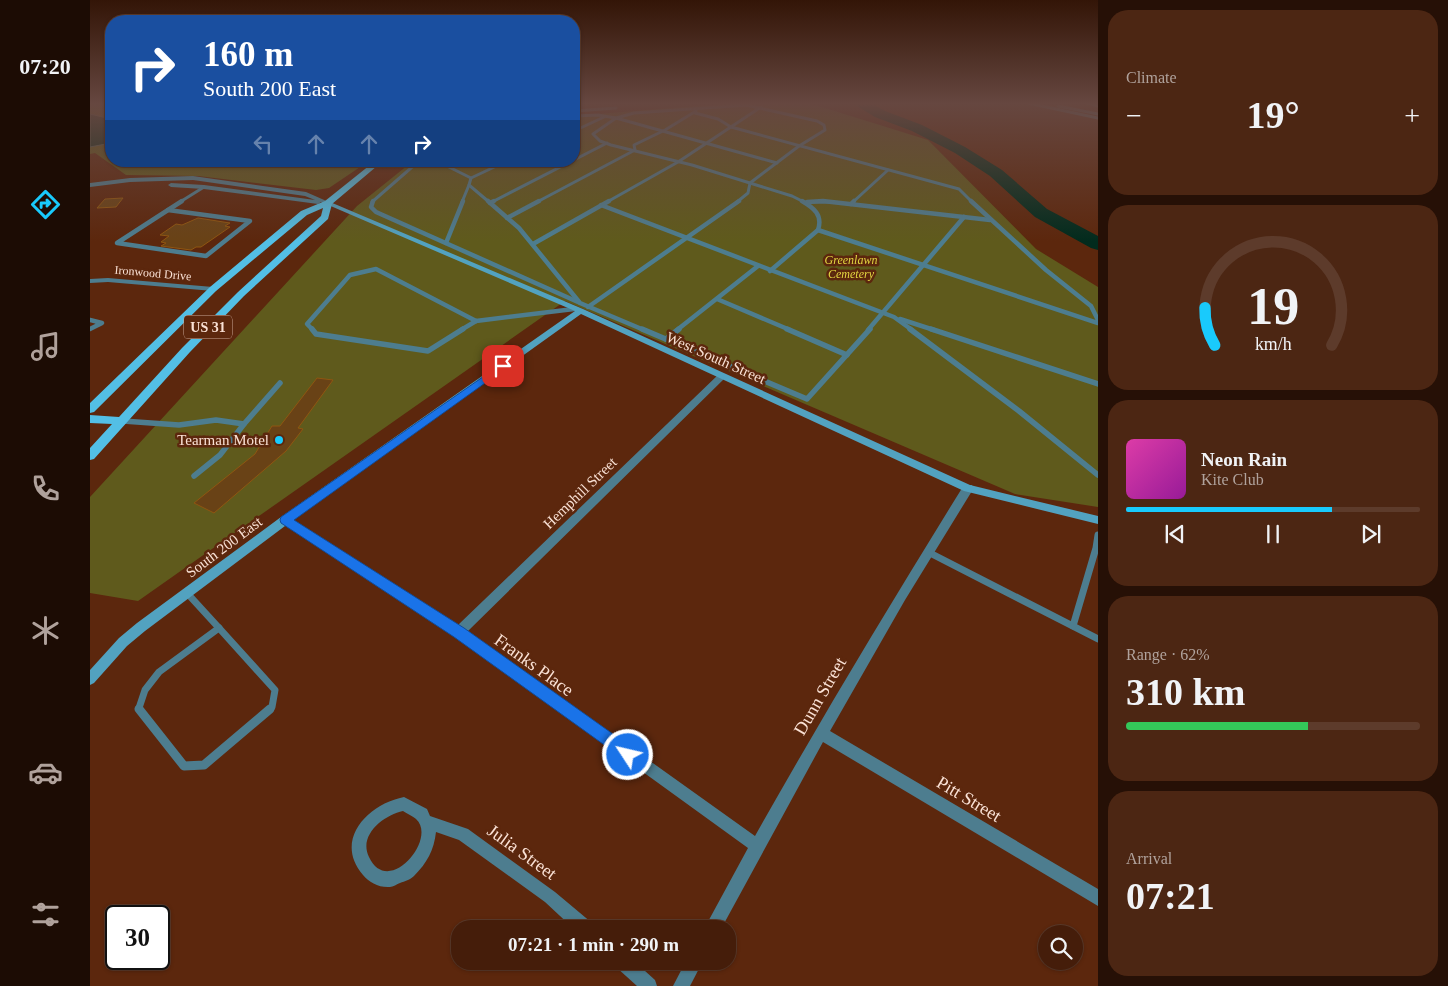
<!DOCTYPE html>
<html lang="en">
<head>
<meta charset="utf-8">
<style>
	:root { --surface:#451d0a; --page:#4c2613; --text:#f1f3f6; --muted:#b0a29c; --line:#5d3b2b; --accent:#19cafc }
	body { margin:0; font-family:Georgia,serif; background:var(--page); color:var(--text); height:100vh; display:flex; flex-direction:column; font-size:19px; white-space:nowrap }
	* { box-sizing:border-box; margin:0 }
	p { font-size:16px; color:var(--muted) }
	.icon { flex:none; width:28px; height:28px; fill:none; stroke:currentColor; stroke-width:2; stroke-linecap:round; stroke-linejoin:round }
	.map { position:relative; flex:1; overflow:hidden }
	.drawer { display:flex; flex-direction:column; gap:10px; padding:10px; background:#261006; width:350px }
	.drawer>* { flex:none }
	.top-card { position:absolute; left:15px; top:15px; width:475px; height:152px; border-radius:20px; box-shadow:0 1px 4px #0004,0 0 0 1px var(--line); background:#1a4fa0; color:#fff; overflow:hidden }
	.controls { position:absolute; left:948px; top:925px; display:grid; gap:10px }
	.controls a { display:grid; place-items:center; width:45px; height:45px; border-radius:50%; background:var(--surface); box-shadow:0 1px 4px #0004,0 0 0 1px var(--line); font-size:25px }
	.speed { position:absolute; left:15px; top:905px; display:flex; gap:10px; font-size:25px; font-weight:700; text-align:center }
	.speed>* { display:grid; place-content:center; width:65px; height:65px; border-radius:50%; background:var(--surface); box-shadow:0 1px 4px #0004,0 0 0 1px var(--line); line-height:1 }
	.speed .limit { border:2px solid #111; border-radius:8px; background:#fff; color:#111 }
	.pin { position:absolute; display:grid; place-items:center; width:42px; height:42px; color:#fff; margin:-21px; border-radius:10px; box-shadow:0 2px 8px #0006 }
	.me { position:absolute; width:55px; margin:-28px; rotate:305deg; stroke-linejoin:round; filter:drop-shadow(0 0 4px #0008) }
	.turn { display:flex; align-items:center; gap:18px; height:105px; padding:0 15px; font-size:22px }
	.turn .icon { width:65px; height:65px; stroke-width:2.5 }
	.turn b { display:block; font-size:35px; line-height:42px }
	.lanes { display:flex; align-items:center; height:48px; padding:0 15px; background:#0003; justify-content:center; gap:25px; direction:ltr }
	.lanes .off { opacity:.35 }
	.big { font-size:38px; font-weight:600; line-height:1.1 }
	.drawer .tile { flex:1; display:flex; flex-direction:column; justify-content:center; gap:8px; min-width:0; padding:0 18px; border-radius:20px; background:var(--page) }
	.drawer .dial { align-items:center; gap:0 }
	.dial svg { height:130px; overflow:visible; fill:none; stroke:var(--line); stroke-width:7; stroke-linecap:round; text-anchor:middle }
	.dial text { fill:var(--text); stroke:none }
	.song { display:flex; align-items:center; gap:15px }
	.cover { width:60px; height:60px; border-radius:8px; background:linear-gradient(135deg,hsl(320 70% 55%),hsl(300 70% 35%)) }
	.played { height:5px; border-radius:2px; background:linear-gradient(90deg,var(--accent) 70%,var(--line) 70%) }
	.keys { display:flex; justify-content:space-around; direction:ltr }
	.heat { display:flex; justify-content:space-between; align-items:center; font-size:28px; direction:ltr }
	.charge { height:8px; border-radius:4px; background:linear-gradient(90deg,#34c759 62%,var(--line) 0) }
	.trip { position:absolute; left:361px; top:920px; width:285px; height:50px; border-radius:20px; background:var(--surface); box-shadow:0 1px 4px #0004,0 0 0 1px var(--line); font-weight:600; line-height:50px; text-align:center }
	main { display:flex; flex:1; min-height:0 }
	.tabs { display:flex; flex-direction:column; width:90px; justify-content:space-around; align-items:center; background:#1c0c04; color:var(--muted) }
	.tabs .icon { width:35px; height:35px }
	.tabs .active { color:var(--accent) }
	.tabs b { font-size:22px; color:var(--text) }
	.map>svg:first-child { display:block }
	.green { fill:#5f5a1c }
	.water { fill:#022b1d; stroke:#4c6254 }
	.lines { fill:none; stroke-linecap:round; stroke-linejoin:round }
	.river { fill:#022b1d; fill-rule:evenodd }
	.building { fill:#694216; stroke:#8f5611 }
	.lane-far4 { stroke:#4d7d8f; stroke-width:3 }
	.lane-far3 { stroke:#4d7d8f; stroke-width:4.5 }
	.lane-far2 { stroke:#4d7d8f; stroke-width:5.5 }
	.lane-far1 { stroke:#4d7d8f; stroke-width:7 }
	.lane { stroke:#4d7d8f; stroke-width:9 }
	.street { fill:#4d7d8f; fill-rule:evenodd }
	.secondary { fill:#52a2c0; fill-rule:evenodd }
	.primary { fill:#53bfe5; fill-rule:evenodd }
	.route { fill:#1a73e8; stroke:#114b97 }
	.poi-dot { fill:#19cafc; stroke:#5c270d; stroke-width:2 }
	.labels { text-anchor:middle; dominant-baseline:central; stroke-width:5; stroke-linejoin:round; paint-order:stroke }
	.far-park-label { font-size:12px; font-style:italic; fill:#e2d641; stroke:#5c270d }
	.far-street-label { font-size:12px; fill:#fae1d5; stroke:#5c270d }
	.shield { fill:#5c270d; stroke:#cba999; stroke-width:1 }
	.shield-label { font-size:14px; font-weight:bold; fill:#fae1d5 }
	.street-label { font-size:15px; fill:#fae1d5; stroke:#5c270d }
	.poi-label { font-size:15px; fill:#fae1d5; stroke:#5c270d; text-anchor:end }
	.near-street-label { font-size:18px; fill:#fae1d5; stroke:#5c270d }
</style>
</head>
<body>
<main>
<nav class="tabs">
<b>07:20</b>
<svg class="icon active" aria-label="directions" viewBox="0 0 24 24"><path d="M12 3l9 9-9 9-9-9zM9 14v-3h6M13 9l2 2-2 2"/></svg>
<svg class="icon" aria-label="music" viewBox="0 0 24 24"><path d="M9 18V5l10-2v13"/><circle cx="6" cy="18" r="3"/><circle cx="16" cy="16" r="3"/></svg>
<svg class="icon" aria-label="phone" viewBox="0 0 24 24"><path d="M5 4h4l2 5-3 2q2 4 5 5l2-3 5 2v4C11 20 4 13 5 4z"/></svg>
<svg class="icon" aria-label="climate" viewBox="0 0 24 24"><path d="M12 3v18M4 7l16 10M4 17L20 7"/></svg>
<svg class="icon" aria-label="car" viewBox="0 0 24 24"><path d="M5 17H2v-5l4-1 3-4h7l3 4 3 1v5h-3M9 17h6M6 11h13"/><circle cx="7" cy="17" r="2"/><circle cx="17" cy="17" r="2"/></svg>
<svg class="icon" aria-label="filters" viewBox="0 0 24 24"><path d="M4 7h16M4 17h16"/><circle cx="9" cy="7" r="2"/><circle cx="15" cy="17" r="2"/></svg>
</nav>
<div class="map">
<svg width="1008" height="986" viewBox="0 0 1008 986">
	<rect width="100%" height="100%" fill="#5c270d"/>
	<g class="green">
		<path d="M0,103H21V161H279L239,188L226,190L108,176L36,175L5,153L0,154Z"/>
		<path d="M642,103H719L838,140L946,249L1008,287V507L925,494L475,301L48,601L0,593V497L267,206L323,161H484V116Z"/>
	</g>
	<path class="water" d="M0,114L21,119V143L0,147Z"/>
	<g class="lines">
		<path class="river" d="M766,103H781L795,111L832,125L875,147L912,170L957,209L1008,236V250L1001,248L945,217L900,176L865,153L822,131L785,117L767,106Z"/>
	</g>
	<g class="building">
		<path d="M33,198L26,207L7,208L15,199Z"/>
		<path d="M108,218L140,223L135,226L140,227L111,247H106L101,250L71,246L76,243L71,242L79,236L70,235L86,224L92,225Z"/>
		<path d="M227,378L243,380L208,428L213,429L196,451L124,513L104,503L165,454L182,426H190Z"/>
	</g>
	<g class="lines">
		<g class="lane-far4">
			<path d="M938,103L1008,118"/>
			<path d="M998,103L1008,106"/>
			<path d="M968,106L1008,114"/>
			<path d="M484,111L526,108"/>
			<path d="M605,113L628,119L641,127L869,189L882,202"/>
			<path d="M484,116L508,115L526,118L544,113L656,105L727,121L734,125L735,130L709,146L660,183L658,193L647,202"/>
			<path d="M484,131L514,117"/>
			<path d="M347,161L381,178L379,185L399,202"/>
			<path d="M687,163L526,118L503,134L510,141L521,145L602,165L702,196L714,202"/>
			<path d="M381,178L417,161"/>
			<path d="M90,202L114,187"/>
			<path d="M282,202L329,161"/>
			<path d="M372,202L379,185"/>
			<path d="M402,202L517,143"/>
			<path d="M447,202L545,150L544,145L575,130L606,111"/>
			<path d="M517,202L588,162L671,107"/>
			<path d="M717,202H744"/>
			<path d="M763,202L798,170"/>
		</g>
		<g class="lane-far3">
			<path d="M283,201L281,207L286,212L488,302"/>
			<path d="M398,201L429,228L490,303L554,330"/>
			<path d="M712,201C724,208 733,215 728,230L1008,323"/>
			<path d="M881,201L956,270L1001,306L1008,320"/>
			<path d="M717,202L733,201L900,220"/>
			<path d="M400,203L404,201"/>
			<path d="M761,204L764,201"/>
			<path d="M511,205L804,317L822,330"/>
			<path d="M78,210L160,221L116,256L27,243Z"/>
			<path d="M78,210L92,201"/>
			<path d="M417,218L449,201"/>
			<path d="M356,243L373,201"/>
			<path d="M443,244L519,201"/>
			<path d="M680,271L728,230"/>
			<path d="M627,299L700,330"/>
			<path d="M498,307L649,201"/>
			<path d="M810,319L844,330"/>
			<path d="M0,320L12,323L0,329"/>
			<path d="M386,321L484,309"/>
			<path d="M223,330L217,324L260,275L286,269L386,321"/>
			<path d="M371,330L386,321"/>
			<path d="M587,330L668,266"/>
			<path d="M778,330L874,217"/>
		</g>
		<g class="lane-far2">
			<path d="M222,329L226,334L338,351L373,329"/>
			<path d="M552,329L717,399L780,329"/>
			<path d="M697,329L757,355"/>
			<path d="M820,329L929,411L1008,475"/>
			<path d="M841,329L1008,384"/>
			<path d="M576,339L589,329"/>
			<path d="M33,421L89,425L126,420L154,424L190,383"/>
			<path d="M104,476L130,455L154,424"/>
		</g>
		<g class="lane-far1">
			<path d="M838,552L1008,639"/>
			<path d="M97,593L129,628"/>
			<path d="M983,626L1006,548L1008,535"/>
			<path d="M129,628L185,690L182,707L179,710"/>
			<path d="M50,710L49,708L55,690L69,672L129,628"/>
		</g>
		<path class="lane" d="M49,709L94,766L114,765L180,709"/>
		<g class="street">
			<path d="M103,176L216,192L241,203L238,205L231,202L228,204L114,189L81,187L78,185L81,183L114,185L225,200L215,196L103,180L40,182L0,187V183L40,178Z"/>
			<path d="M18,278L123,287L127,289L123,291L18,282L0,283V279Z"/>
			<path d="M632,373L636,376L635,378L378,631L665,836C732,717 802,601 874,485H882L883,488L882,491L815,600L740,731L1008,889V906L733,742L631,929H614L658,848L365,636L191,523L190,520L191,517H199L368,625L629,374Z"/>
			<path d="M314,797L337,809L340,816L378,829L465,892L502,923L504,929H484L455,902L369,840L346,832C344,850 337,863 324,876C320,880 315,881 310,883C307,884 303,887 300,887C289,888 279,882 273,875C243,840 278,804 314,797ZM313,811C317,814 323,816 326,819C348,839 298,898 279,857C268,835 294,815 313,811Z"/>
			<path d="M524,961H544L565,980L567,986H547L526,967Z"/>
			<path d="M596,961H613L600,986H583Z"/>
		</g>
		<path class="secondary" d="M236,202H240L493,309L880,485L1008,516V524L874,491L491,314L199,523L55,631L37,646L4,683L0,685V670L29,638L47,623L191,517L485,311L236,204Z"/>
		<path class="primary" d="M285,161H293L242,204L238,219L154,296L100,352L4,459L0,460V448L22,424L0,423V415L29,417L92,348L148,292L231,216L233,208L217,215L126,291L4,412L0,413V403L120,287L211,211L235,201Z"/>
	</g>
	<linearGradient id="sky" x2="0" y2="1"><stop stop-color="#331507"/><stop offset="0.43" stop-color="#664740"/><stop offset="1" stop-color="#664740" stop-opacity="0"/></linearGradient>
	<rect width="1008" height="241" fill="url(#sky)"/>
	<path class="route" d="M413,363L417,366L416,368L204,520L374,628L544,749L546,755L544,760L538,762L364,637L191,523L190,520L191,517Z"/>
	<circle class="poi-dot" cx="189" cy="440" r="5"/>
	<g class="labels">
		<g class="far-park-label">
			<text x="761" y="260">Greenlawn<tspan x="761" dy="14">Cemetery</tspan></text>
		</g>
		<g class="far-street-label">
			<text transform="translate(63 273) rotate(5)">Ironwood Drive</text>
		</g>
		<rect class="shield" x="94" y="315.5" width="48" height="23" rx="4"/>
		<g class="shield-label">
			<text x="118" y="327">US 31</text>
		</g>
		<g class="street-label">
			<text transform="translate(626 358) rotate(24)">West South Street</text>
			<text transform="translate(490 493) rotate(-44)">Hemphill Street</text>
			<text transform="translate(134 547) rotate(-37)">South 200 East</text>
		</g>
		<g class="poi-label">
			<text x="179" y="440">Tearman Motel</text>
		</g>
		<g class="near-street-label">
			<text transform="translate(444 665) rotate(36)">Franks Place</text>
			<text transform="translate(730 696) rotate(-60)">Dunn Street</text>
			<text transform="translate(879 799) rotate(31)">Pitt Street</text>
			<text transform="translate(432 852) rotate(36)">Julia Street</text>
		</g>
	</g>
</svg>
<div class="controls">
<a><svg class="icon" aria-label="search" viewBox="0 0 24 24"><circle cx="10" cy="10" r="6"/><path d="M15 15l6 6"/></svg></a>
</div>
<div class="speed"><div class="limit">30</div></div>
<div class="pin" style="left:413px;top:366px;background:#d93025"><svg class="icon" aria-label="arrive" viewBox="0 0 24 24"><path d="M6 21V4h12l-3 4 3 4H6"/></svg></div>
<svg class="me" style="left:538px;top:755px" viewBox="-20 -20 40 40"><circle r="17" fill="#1a73e8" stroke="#fff" stroke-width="3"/><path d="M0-11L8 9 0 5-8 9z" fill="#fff"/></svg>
<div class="trip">07:21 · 1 min · 290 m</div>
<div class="top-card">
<div class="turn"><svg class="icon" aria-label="right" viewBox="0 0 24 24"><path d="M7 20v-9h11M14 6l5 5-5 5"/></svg><div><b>160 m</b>South 200 East</div></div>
<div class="lanes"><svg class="icon off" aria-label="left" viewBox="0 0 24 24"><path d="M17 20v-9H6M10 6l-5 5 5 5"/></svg><svg class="icon off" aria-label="ahead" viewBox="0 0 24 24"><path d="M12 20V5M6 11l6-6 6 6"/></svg><svg class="icon off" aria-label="ahead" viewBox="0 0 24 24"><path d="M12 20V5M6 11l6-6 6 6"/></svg><svg class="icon" aria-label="right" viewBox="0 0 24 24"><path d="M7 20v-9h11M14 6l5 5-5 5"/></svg></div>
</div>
</div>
<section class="drawer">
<div class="tile"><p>Climate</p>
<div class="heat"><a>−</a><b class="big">19°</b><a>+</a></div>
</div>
<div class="tile dial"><svg viewBox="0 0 100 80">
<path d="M14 69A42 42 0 1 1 86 69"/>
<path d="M14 69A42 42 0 0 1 8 46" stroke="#19cafc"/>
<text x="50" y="56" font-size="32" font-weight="700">19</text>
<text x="50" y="72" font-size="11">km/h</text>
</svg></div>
<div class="tile">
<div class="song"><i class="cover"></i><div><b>Neon Rain</b><p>Kite Club</p></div></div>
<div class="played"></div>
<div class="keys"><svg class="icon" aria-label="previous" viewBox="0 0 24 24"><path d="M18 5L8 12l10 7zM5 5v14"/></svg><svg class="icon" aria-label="pause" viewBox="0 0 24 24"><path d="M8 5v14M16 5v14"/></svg><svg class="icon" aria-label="next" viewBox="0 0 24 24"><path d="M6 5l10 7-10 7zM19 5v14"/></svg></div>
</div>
<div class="tile"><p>Range · 62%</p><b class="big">310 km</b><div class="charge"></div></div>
<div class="tile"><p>Arrival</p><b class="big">07:21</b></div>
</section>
</main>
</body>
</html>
